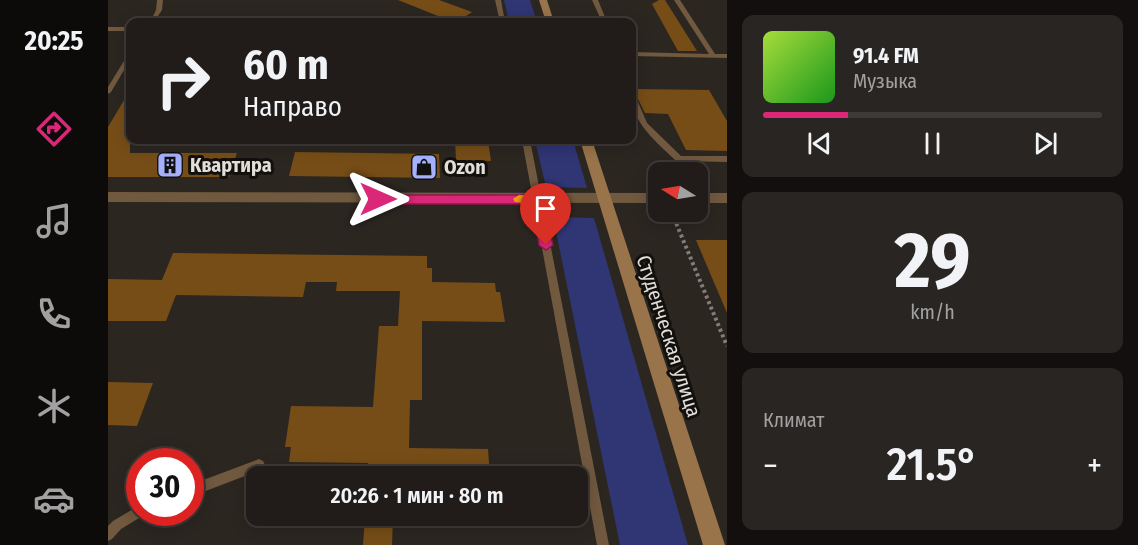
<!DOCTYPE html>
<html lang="ru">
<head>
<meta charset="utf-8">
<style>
	:root { --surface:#211c19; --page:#292522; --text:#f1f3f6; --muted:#a2a1a2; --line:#3e3a38; --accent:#db2777 }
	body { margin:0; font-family:"Fira Sans Condensed",sans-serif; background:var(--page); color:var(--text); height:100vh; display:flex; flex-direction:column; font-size:22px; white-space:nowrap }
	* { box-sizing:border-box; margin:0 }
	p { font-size:20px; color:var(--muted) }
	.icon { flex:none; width:33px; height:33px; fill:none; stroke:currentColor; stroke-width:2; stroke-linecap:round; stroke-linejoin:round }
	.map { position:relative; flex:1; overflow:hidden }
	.sheet { display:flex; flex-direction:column; gap:15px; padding:15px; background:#120f0e; width:411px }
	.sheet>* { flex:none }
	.banner { position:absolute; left:18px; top:18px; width:510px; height:126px; border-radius:12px; box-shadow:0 3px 15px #0003,0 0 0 2px var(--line); background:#211c19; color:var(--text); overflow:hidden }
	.needle { width:39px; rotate:281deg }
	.fabs { position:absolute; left:540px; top:162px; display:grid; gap:12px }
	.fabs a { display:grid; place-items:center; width:60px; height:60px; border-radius:12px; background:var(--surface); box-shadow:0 3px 15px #0003,0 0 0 2px var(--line); font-size:30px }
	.speed { position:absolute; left:18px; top:448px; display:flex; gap:12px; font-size:30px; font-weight:700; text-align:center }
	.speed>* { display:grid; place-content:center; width:78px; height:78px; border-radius:50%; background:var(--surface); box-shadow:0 3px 15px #0003,0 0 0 2px var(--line); line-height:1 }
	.speed .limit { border:9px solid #d22; background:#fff; color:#111 }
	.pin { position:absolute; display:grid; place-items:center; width:51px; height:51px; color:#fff; margin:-62px -26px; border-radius:50% 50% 50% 0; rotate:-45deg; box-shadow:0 0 6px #0007 }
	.pin .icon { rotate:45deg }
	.me { position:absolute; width:66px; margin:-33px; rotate:90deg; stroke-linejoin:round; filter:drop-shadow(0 0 4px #0008) }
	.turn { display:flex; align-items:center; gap:21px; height:126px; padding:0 18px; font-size:27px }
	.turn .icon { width:78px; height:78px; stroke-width:2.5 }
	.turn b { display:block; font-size:42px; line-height:51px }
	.big { font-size:45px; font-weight:600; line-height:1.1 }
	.sheet .tile { flex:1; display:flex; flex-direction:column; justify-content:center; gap:9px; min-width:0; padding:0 21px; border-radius:12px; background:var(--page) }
	.sheet .dial { align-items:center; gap:0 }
	.dial b { font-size:78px; line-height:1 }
	.song { display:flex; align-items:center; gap:18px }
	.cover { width:72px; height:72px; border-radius:9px; background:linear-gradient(135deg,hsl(80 70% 55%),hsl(120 70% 35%)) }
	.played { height:6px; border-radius:3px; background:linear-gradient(90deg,var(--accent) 25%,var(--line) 25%) }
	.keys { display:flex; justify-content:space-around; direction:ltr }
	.heat { display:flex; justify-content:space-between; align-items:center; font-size:33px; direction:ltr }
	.trip { position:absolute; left:138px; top:466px; width:342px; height:60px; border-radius:12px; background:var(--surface); box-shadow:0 3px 15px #0003,0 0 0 2px var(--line); font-weight:600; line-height:60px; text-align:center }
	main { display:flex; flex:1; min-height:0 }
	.menu { display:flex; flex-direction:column; width:108px; justify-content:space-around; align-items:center; background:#0d0b0a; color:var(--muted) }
	.menu .icon { width:42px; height:42px }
	.menu .on { color:var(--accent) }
	.menu b { font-size:27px; color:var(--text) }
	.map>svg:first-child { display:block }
	.green { fill:#303574 }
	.building { fill:#764d17 }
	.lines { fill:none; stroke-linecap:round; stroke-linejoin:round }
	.path { stroke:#827d78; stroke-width:4; stroke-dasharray:3 3; stroke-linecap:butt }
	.lane { fill:#70593f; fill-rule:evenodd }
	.street { fill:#70593f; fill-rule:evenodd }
	.secondary { fill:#99744a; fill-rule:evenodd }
	.route { fill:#db2777; stroke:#8e194d; stroke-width:1.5 }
	.slow { fill:#f59e0b }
	.labels { text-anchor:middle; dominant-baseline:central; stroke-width:6; stroke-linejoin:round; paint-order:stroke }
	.poi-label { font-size:20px; font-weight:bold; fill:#e2deda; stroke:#12100d; text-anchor:start }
	.street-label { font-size:20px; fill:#e2deda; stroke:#12100d }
</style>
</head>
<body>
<main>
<nav class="menu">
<b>20:25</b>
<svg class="icon on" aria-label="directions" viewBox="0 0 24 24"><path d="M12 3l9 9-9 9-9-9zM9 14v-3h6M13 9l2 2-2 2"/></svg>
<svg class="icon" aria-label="music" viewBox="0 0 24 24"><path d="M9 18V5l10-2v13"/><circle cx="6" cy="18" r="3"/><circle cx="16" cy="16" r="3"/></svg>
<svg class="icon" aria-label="phone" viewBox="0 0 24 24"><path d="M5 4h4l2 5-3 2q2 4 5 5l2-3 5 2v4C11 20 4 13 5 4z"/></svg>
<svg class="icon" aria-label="climate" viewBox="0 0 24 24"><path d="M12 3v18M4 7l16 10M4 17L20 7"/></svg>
<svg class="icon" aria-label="car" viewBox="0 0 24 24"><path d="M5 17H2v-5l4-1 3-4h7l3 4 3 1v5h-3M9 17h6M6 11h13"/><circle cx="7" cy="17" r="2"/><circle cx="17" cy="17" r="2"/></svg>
</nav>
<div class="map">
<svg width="619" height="545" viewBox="0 0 619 545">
	<rect width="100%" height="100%" fill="#2c2621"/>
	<g class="green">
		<path d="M396,0H422L429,22H401Z"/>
		<path d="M427,140H465L479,188L438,187Z"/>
		<path d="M445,217L486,218L580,545H512Z"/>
	</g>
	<g class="building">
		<path d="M290,0H331L364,12L349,22H345Z"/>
		<path d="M551,0H557L589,51H570L544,4Z"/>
		<path d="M525,89L601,90L619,121V151L578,150L560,114L537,113Z"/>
		<path d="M22,90V153H129L121,177H0V127Z"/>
		<path d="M347,140H380L383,161L348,160Z"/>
		<path d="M187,152L331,154L332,178L181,176Z"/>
		<path d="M588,240H619V313Z"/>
		<path d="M65,253L319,256V268H324V282L387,283L388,292H392L397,322L314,321V400H302L301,448L380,449L382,477H259L260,463L181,462L183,447H177L183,406L265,407L271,326H290L292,291H228L229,282H198L195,297L68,295L58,321H0V279L54,280Z"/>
		<path d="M0,382L45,383L29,426L0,425Z"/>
		<path d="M257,516L285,518L284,545H255Z"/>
	</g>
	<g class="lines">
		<path class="path" d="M566,218L619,346"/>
		<g class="lane">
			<path d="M49,0H55L54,10L46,22H42L48,10Z"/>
			<path d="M387,0H393L397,22H392Z"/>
			<path d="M484,0H490L499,22H494Z"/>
			<path d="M566,0H572L607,54H619V58L524,56V52L601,54Z"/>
			<rect x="0" y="27" width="22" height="4"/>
			<path d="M22,54V60L3,92L0,94V87L19,56Z"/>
			<path d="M524,93L527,95L539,123L573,156H619V162L568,161C550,143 521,121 524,93Z"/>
			<path d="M414,140H422L501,545H489Z"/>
			<path d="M151,459L155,461L157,465L155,469L82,497V485Z"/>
			<path d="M32,505V513H37L36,515L13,529L4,539L0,541V526L5,521Z"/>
		</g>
		<g class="street">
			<path d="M0,192L550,193V203L0,202Z"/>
			<rect x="590" y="193" width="29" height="10"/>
		</g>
		<g class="secondary">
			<path d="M431,0H439L446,22H438Z"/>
			<path d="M472,140H484L617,545H595Z"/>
		</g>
	</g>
	<path class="route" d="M270,195H429L435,199L445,245L438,250L431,245L424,204H270L263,199Z"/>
	<path class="slow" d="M411,195L434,196L440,222L438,225H429L424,204L407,202L405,199Z"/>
	<defs>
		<symbol id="building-square" viewBox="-11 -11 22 22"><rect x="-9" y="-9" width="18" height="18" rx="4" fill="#a5b1fc" stroke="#12100d"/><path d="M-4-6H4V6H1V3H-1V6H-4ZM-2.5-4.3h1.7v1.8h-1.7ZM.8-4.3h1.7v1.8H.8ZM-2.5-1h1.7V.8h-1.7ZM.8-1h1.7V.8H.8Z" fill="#111"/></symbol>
		<symbol id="shop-square" viewBox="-11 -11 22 22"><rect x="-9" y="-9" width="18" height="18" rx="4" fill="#a5b1fc" stroke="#12100d"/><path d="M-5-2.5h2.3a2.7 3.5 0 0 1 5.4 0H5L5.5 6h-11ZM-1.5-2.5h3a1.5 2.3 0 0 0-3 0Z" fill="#111"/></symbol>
	</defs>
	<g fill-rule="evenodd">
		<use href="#building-square" x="47" y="150" width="30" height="30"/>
		<use href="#shop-square" x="301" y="152" width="30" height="30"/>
	</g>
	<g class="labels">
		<g class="poi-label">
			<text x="82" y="165">Квартира</text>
			<text x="336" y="167">Ozon</text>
		</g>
		<g class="street-label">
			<text transform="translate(561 336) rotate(72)">Студенческая улица</text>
		</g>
	</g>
</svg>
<div class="fabs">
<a><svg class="needle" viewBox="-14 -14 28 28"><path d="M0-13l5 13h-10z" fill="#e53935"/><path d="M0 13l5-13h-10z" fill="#a2a1a2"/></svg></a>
</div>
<div class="speed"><div class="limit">30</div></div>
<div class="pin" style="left:438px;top:245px;background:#d93025"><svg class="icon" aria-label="arrive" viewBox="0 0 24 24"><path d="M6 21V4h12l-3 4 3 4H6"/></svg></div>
<svg class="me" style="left:270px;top:199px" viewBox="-20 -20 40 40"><path d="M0-17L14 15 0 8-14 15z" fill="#db2777" stroke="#fff" stroke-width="4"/></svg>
<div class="trip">20:26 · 1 мин · 80 m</div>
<div class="banner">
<div class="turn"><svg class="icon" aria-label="right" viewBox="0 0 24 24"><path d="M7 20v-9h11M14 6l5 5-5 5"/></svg><div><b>60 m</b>Направо</div></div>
</div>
</div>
<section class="sheet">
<div class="tile">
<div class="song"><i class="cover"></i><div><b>91.4 FM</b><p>Музыка</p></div></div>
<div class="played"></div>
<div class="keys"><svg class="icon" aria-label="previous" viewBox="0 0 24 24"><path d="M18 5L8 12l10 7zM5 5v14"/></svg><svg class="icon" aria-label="pause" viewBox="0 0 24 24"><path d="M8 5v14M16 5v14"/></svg><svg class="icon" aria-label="next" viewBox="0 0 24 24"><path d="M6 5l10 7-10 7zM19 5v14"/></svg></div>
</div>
<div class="tile dial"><b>29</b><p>km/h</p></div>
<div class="tile"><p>Климат</p>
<div class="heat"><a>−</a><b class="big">21.5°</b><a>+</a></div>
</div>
</section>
</main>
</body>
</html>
